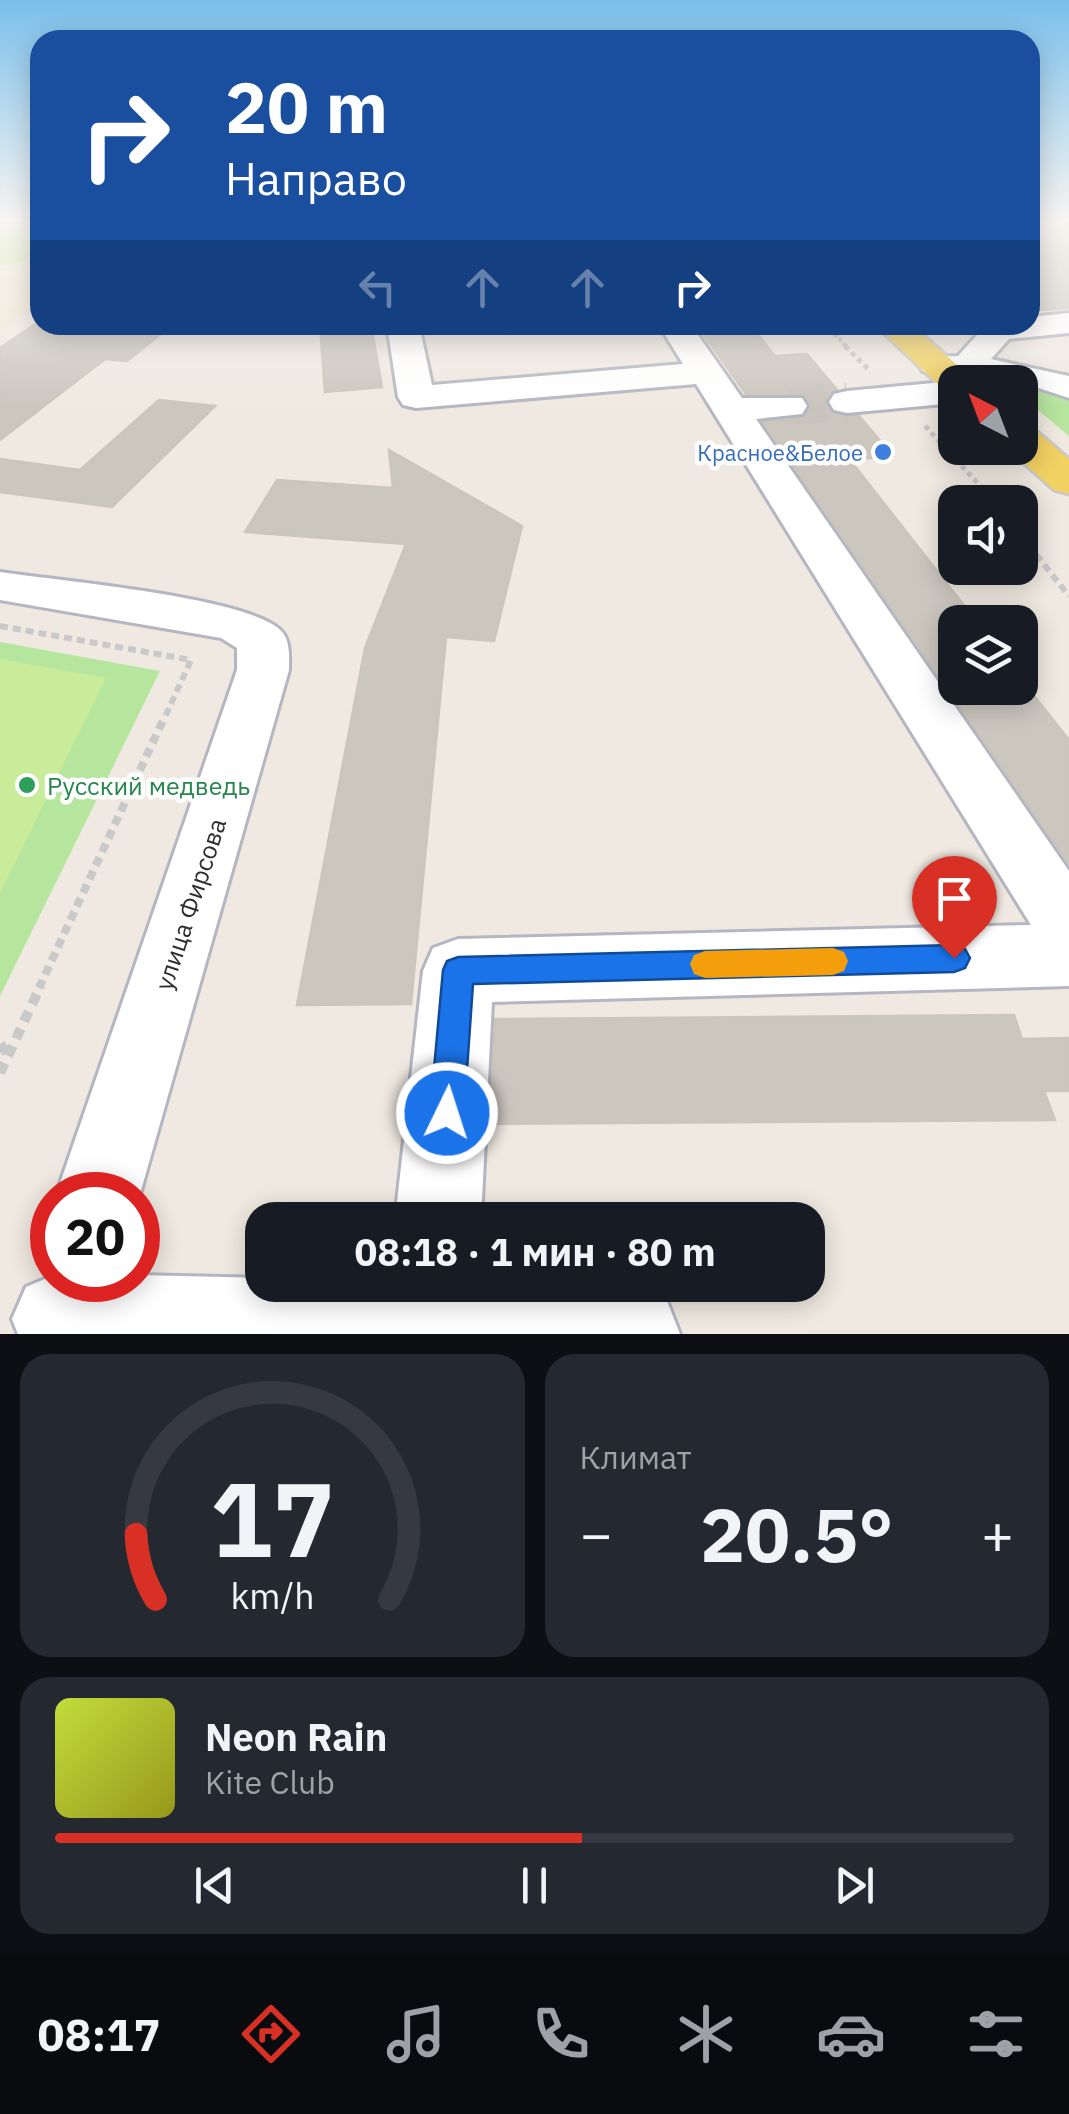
<!DOCTYPE html>
<html lang="ru">
<head>
<meta charset="utf-8">
<style>
	:root { --surface:#171b24; --page:#242831; --text:#f1f3f6; --muted:#9ea1a6; --line:#363941; --accent:#d93025 }
	body { margin:0; font-family:"IBM Plex Sans",sans-serif; background:var(--page); color:var(--text); height:100vh; display:flex; flex-direction:column; font-size:38px; white-space:nowrap }
	* { box-sizing:border-box; margin:0 }
	p { font-size:32px; color:var(--muted) }
	.icon { flex:none; width:55px; height:55px; fill:none; stroke:currentColor; stroke-width:2; stroke-linecap:round; stroke-linejoin:round }
	.map { position:relative; height:1334px; overflow:hidden }
	.panel { display:flex; flex-direction:column; gap:20px; padding:20px; background:#0d0f14; flex:1 }
	.panel>* { flex:none }
	.top-card { position:absolute; left:30px; top:30px; width:1010px; height:305px; border-radius:30px; box-shadow:0 5px 25px #0003; background:#1a4fa0; color:#fff; overflow:hidden }
	.needle { width:65px; rotate:318deg }
	.tools { position:absolute; left:938px; top:365px; display:grid; gap:20px }
	.tools a { display:grid; place-items:center; width:100px; height:100px; border-radius:20px; background:var(--surface); box-shadow:0 5px 25px #0003; font-size:50px }
	.speed { position:absolute; left:30px; top:1172px; display:flex; gap:20px; font-size:50px; font-weight:700; text-align:center }
	.speed>* { display:grid; place-content:center; width:130px; height:130px; border-radius:50%; background:var(--surface); box-shadow:0 5px 25px #0003; line-height:1 }
	.speed .limit { border:15px solid #d22; background:#fff; color:#111 }
	.pin { position:absolute; display:grid; place-items:center; width:85px; height:85px; color:#fff; margin:-102px -42px; border-radius:50% 50% 50% 0; rotate:-45deg; box-shadow:0 0 10px #0007 }
	.pin .icon { rotate:45deg }
	.me { position:absolute; width:110px; margin:-55px; rotate:4deg; stroke-linejoin:round; filter:drop-shadow(0 0 8px #0008) }
	.turn { display:flex; align-items:center; gap:35px; height:210px; padding:0 30px; font-size:45px }
	.turn .icon { width:130px; height:130px; stroke-width:2.5 }
	.turn b { display:block; font-size:70px; line-height:85px }
	.lanes { display:flex; align-items:center; height:95px; padding:0 30px; background:#0003; justify-content:center; gap:50px; direction:ltr }
	.lanes .off { opacity:.35 }
	.big { font-size:75px; font-weight:700; line-height:1.1 }
	.panel .widget { flex:1; display:flex; flex-direction:column; justify-content:center; gap:15px; min-width:0; padding:0 35px; border-radius:30px; background:var(--page) }
	.panel .dial { align-items:center; gap:0 }
	.dial svg { height:260px; overflow:visible; fill:none; stroke:var(--line); stroke-width:7; stroke-linecap:round; text-anchor:middle }
	.dial text { fill:var(--text); stroke:none }
	.song { display:flex; align-items:center; gap:30px }
	.cover { width:120px; height:120px; border-radius:15px; background:linear-gradient(135deg,hsl(70 70% 55%),hsl(60 70% 35%)) }
	.played { height:10px; border-radius:5px; background:linear-gradient(90deg,var(--accent) 55%,var(--line) 55%) }
	.keys { display:flex; justify-content:space-around; direction:ltr }
	.heat { display:flex; justify-content:space-between; align-items:center; font-size:55px; direction:ltr }
	.panel .tiles { flex:1; display:grid; gap:20px; grid-template-columns:1fr 1fr }
	.widget:last-child { grid-column:span 2 }
	.trip { position:absolute; left:245px; top:1202px; width:580px; height:100px; border-radius:30px; background:var(--surface); box-shadow:0 5px 25px #0003; font-weight:700; line-height:100px; text-align:center }
	.menu { display:flex; height:160px; justify-content:space-around; align-items:center; background:#090b0e; color:var(--muted) }
	.menu .icon { width:70px; height:70px }
	.menu .on { color:var(--accent) }
	.menu b { font-size:45px; color:var(--text) }
	.map>svg:first-child { display:block }
	.education { fill:#f0e6d1 }
	.green { fill:#b6e59e }
	.pitch { fill:#c9ec9a }
	.building { fill:#cbc7bf; stroke:#cbc5ba; stroke-width:2.5 }
	.lines { fill:none; stroke-linecap:round; stroke-linejoin:round }
	.minor-tunnel { stroke:#c8c4bd; stroke-width:38; stroke-dasharray:38 19; stroke-linecap:butt }
	.minor-casing { stroke:#b4b7c1; stroke-width:6 }
	.major-casing { stroke:#c9c9c9; stroke-width:5 }
	.path-far4 { stroke:#c9c9c9; stroke-width:4; stroke-dasharray:4 2.5; stroke-linecap:butt }
	.path-far3 { stroke:#c9c9c9; stroke-width:5; stroke-dasharray:5 4; stroke-linecap:butt }
	.path-far2 { stroke:#c9c9c9; stroke-width:6; stroke-dasharray:8 5; stroke-linecap:butt }
	.path-far1 { stroke:#c9c9c9; stroke-width:8; stroke-dasharray:9 6; stroke-linecap:butt }
	.path { stroke:#c9c9c9; stroke-width:10; stroke-dasharray:11 8; stroke-linecap:butt }
	.minor { fill:#fff; fill-rule:evenodd }
	.major { fill:#f2d163; fill-rule:evenodd }
	.route { fill:#1a73e8; stroke:#114b97; stroke-width:2.5 }
	.slow { fill:#f59e0b }
	.shop-dot { fill:#3f7fe0; stroke:#fff; stroke-width:4 }
	.leisure-dot { fill:#2e9e5b; stroke:#fff; stroke-width:4 }
	.labels { text-anchor:middle; dominant-baseline:central; stroke-width:9; stroke-linejoin:round; paint-order:stroke }
	.far-shop-label { font-size:22px; fill:#366cbe; stroke:#fff; text-anchor:end }
	.leisure-label { font-size:25px; fill:#27864d; stroke:#fff; text-anchor:start }
	.street-label { font-size:25px; fill:#2e2e2e; stroke:#fff }
</style>
</head>
<body>
<div class="map">
<svg width="1069" height="1334" viewBox="0 0 1069 1334">
	<rect width="100%" height="100%" fill="#efe9e1"/>
	<path class="education" d="M0,221H40V301L0,330Z"/>
	<g class="green">
		<path d="M997,376L1031,384L1069,401V436L1020,395V382H1005Z"/>
		<path d="M0,642L160,671L0,996Z"/>
	</g>
	<g class="pitch">
		<path d="M0,227L40,232V251L23,262L0,266Z"/>
		<path d="M0,659L106,678L0,893Z"/>
	</g>
	<g class="building">
		<path d="M1069,224V308L1030,311V244Z"/>
		<path d="M34,325H172L127,361L105,359L0,440V348Z"/>
		<path d="M320,325H371L382,387L325,392Z"/>
		<path d="M697,325H750L775,356L807,354L837,390L826,400L831,412L859,416L893,456L850,460L977,622H955V688H1028L1069,740V864L763,422L802,418L810,408L805,396L746,394Z"/>
		<path d="M159,400L215,406L112,507L0,492V459L80,470Z"/>
		<path d="M389,450L522,526L494,641L446,637L411,1004L297,1005L365,648L406,544L245,532L277,480L393,488Z"/>
		<path d="M1014,1015L1022,1039L1069,1038V1091H1044L1055,1120L490,1124L495,1019Z"/>
	</g>
	<g class="lines">
		<path class="minor-tunnel" d="M789,406L847,402"/>
		<defs>
			<g id="minor">
				<path d="M1069,313V333L1009,339L991,359L1069,376V398L1020,382L935,374L923,371L918,364L923,357L958,356L986,325H1030V317Z"/>
				<path d="M387,325H419L432,385L683,364L659,325H691L742,398H802L807,406L802,414L756,419L1069,871V986L492,1002L481,1220H395L423,971L433,948L458,939L1031,925L696,384L416,408L403,405L398,397Z"/>
				<path d="M955,381L960,382H955V403L847,413L834,410L829,402L834,394L847,391Z"/>
				<path d="M0,572C59,581 238,596 278,628C291,638 289,655 289,670L138,1201V1195H56L237,670V648L221,638L0,600Z"/>
				<path d="M138,1275L262,1278V1285L634,1288L667,1301L680,1334H18L12,1319L26,1287L52,1276V1280H138Z"/>
			</g>
			<g id="major">
				<path d="M875,325H912L976,382H955V393L944,390Z"/>
				<path d="M1020,426L1034,429L1069,459V494L1054,490L1007,448H1020Z"/>
			</g>
		</defs>
		<use href="#minor" class="minor-casing"/>
		<use href="#major" class="major-casing"/>
		<path class="path-far4" d="M825,325L848,348"/>
		<g class="path-far3">
			<path d="M845,346L870,371"/>
			<path d="M925,426L995,502"/>
		</g>
		<g class="path-far2">
			<path d="M1020,534L1069,596"/>
			<path d="M0,626L191,660L164,719"/>
		</g>
		<path class="path-far1" d="M39,988L165,716"/>
		<g class="path">
			<path d="M0,1044L8,1054"/>
			<path d="M0,1073L41,985"/>
		</g>
		<use href="#minor" class="minor"/>
		<use href="#major" class="major"/>
	</g>
	<linearGradient id="sky" x2="0" y2="1"><stop stop-color="#7abfeb"/><stop offset="0.54" stop-color="#f8f5f2"/><stop offset="1" stop-color="#f8f5f2" stop-opacity="0"/></linearGradient>
	<rect width="1069" height="408" fill="url(#sky)"/>
	<path class="route" d="M954,945L965,949L970,958L965,968L954,972L473,984L464,1113L459,1125L447,1130L435,1125L430,1113L443,970L447,961L458,957Z"/>
	<path class="slow" d="M833,948L844,952L848,961L844,971L833,975L705,978L694,974L690,964L694,955L705,951Z"/>
	<circle class="shop-dot" cx="883" cy="452" r="10"/>
	<circle class="leisure-dot" cx="27" cy="785" r="10"/>
	<g class="labels">
		<g class="far-shop-label">
			<text x="863" y="452">Красное&amp;Белое</text>
		</g>
		<g class="leisure-label">
			<text x="47" y="785">Русский медведь</text>
		</g>
		<g class="street-label">
			<text transform="translate(190 904) rotate(-72)">улица Фирсова</text>
		</g>
	</g>
</svg>
<div class="tools">
<a><svg class="needle" viewBox="-14 -14 28 28"><path d="M0-13l5 13h-10z" fill="#e53935"/><path d="M0 13l5-13h-10z" fill="#9ea1a6"/></svg></a>
<a><svg class="icon" aria-label="sound" viewBox="0 0 24 24"><path d="M4 9h4l5-4v14l-5-4H4zM17 9q2 3 0 6"/></svg></a>
<a><svg class="icon" aria-label="layers" viewBox="0 0 24 24"><path d="M12 4l9 5-9 5-9-5zM3 14l9 5 9-5"/></svg></a>
</div>
<div class="speed"><div class="limit">20</div></div>
<div class="pin" style="left:954px;top:958px;background:#d93025"><svg class="icon" aria-label="arrive" viewBox="0 0 24 24"><path d="M6 21V4h12l-3 4 3 4H6"/></svg></div>
<svg class="me" style="left:447px;top:1113px" viewBox="-20 -20 40 40"><circle r="17" fill="#1a73e8" stroke="#fff" stroke-width="3"/><path d="M0-11L8 9 0 5-8 9z" fill="#fff"/></svg>
<div class="trip">08:18 · 1 мин · 80 m</div>
<div class="top-card">
<div class="turn"><svg class="icon" aria-label="right" viewBox="0 0 24 24"><path d="M7 20v-9h11M14 6l5 5-5 5"/></svg><div><b>20 m</b>Направо</div></div>
<div class="lanes"><svg class="icon off" aria-label="left" viewBox="0 0 24 24"><path d="M17 20v-9H6M10 6l-5 5 5 5"/></svg><svg class="icon off" aria-label="ahead" viewBox="0 0 24 24"><path d="M12 20V5M6 11l6-6 6 6"/></svg><svg class="icon off" aria-label="ahead" viewBox="0 0 24 24"><path d="M12 20V5M6 11l6-6 6 6"/></svg><svg class="icon" aria-label="right" viewBox="0 0 24 24"><path d="M7 20v-9h11M14 6l5 5-5 5"/></svg></div>
</div>
</div>
<section class="panel">
<div class="tiles">
<div class="widget dial"><svg viewBox="0 0 100 80">
<path d="M14 69A42 42 0 1 1 86 69"/>
<path d="M14 69A42 42 0 0 1 8 49" stroke="#d93025"/>
<text x="50" y="56" font-size="32" font-weight="700">17</text>
<text x="50" y="72" font-size="11">km/h</text>
</svg></div>
<div class="widget"><p>Климат</p>
<div class="heat"><a>−</a><b class="big">20.5°</b><a>+</a></div>
</div>
<div class="widget">
<div class="song"><i class="cover"></i><div><b>Neon Rain</b><p>Kite Club</p></div></div>
<div class="played"></div>
<div class="keys"><svg class="icon" aria-label="previous" viewBox="0 0 24 24"><path d="M18 5L8 12l10 7zM5 5v14"/></svg><svg class="icon" aria-label="pause" viewBox="0 0 24 24"><path d="M8 5v14M16 5v14"/></svg><svg class="icon" aria-label="next" viewBox="0 0 24 24"><path d="M6 5l10 7-10 7zM19 5v14"/></svg></div>
</div>
</div>
</section>
<nav class="menu">
<b>08:17</b>
<svg class="icon on" aria-label="directions" viewBox="0 0 24 24"><path d="M12 3l9 9-9 9-9-9zM9 14v-3h6M13 9l2 2-2 2"/></svg>
<svg class="icon" aria-label="music" viewBox="0 0 24 24"><path d="M9 18V5l10-2v13"/><circle cx="6" cy="18" r="3"/><circle cx="16" cy="16" r="3"/></svg>
<svg class="icon" aria-label="phone" viewBox="0 0 24 24"><path d="M5 4h4l2 5-3 2q2 4 5 5l2-3 5 2v4C11 20 4 13 5 4z"/></svg>
<svg class="icon" aria-label="climate" viewBox="0 0 24 24"><path d="M12 3v18M4 7l16 10M4 17L20 7"/></svg>
<svg class="icon" aria-label="car" viewBox="0 0 24 24"><path d="M5 17H2v-5l4-1 3-4h7l3 4 3 1v5h-3M9 17h6M6 11h13"/><circle cx="7" cy="17" r="2"/><circle cx="17" cy="17" r="2"/></svg>
<svg class="icon" aria-label="filters" viewBox="0 0 24 24"><path d="M4 7h16M4 17h16"/><circle cx="9" cy="7" r="2"/><circle cx="15" cy="17" r="2"/></svg>
</nav>
</body>
</html>
